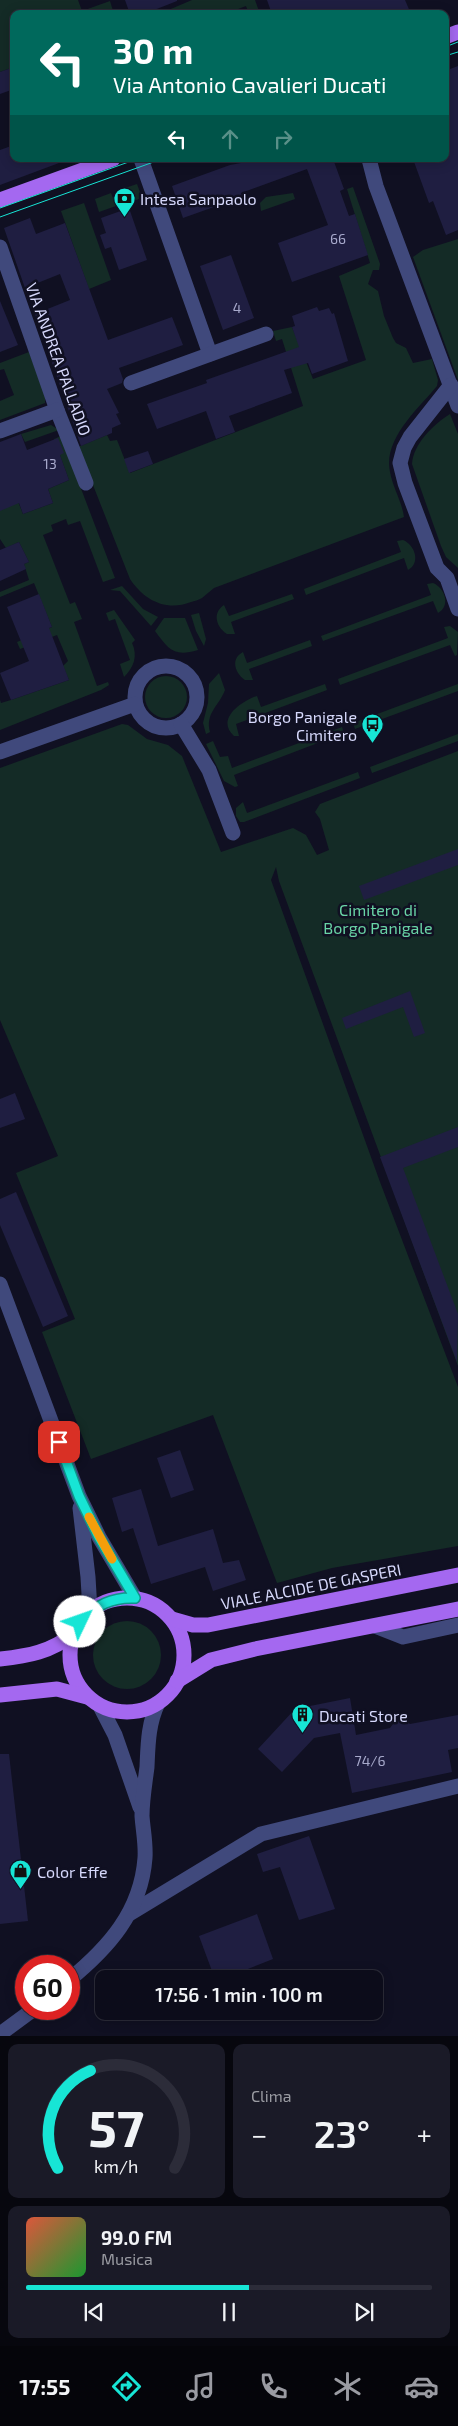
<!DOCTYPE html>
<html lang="it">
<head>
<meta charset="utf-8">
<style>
	:root { --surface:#0c0c1a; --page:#1a1a27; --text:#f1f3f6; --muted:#9a9ba2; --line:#2c2c39; --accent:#17e5d5 }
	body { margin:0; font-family:"Exo 2",sans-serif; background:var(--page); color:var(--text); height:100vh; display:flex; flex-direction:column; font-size:19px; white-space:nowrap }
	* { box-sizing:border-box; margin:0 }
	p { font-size:16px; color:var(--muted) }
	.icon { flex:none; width:28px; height:28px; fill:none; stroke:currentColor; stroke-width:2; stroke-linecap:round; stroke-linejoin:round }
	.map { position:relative; height:2036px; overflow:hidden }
	.side { display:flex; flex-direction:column; gap:8px; padding:8px; background:#07070e; flex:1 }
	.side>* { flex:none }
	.banner { position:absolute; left:10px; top:10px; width:439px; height:152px; border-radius:10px; box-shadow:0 2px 12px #0003,0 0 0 1px var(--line); background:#00695c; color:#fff; overflow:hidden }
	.speed { position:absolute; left:15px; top:1955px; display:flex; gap:10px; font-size:25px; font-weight:700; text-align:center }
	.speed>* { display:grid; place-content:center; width:65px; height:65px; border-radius:50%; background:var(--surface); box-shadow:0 2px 12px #0003,0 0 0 1px var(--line); line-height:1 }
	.speed .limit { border:8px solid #d22; background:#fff; color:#111 }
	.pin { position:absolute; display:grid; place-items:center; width:42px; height:42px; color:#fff; margin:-21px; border-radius:10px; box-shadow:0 2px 8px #0006 }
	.me { position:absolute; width:55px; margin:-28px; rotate:48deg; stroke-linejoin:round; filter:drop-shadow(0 0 4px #0008) }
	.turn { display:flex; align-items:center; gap:18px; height:105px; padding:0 20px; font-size:22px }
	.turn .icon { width:65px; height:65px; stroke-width:2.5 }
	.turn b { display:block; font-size:35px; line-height:42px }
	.lanes { display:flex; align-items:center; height:48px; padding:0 20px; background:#0003; justify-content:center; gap:25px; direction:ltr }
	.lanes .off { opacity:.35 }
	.big { font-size:38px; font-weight:600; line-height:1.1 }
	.side .tile { flex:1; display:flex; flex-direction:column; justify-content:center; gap:8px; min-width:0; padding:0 18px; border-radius:10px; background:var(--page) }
	.side .dial { align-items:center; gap:0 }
	.dial svg { height:130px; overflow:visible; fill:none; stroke:var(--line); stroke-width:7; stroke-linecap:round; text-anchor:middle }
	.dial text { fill:var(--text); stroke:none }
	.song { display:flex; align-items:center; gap:15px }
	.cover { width:60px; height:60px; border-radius:8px; background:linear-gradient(135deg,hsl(10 70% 55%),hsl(130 70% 35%)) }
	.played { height:5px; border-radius:2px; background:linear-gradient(90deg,var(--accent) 55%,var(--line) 55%) }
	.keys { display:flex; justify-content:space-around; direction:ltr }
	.heat { display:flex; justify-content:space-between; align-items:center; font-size:28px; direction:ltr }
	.side .tiles { flex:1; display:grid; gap:8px; grid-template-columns:1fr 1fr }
	.tile:last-child { grid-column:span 2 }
	.trip { position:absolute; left:95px; top:1970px; width:288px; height:50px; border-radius:10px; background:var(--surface); box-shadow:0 2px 12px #0003,0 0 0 1px var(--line); font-weight:600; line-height:50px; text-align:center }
	.dock { display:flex; height:80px; justify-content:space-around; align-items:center; background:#05050a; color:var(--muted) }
	.dock .icon { width:35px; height:35px }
	.dock .on { color:var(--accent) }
	.dock b { font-size:22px; color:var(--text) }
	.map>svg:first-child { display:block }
	.green { fill:#142b26 }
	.building { fill:#1f1e41 }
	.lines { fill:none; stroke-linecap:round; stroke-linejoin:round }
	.minor { stroke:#40497c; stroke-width:15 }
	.major { stroke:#a468f0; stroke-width:15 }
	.tram { stroke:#17e5d5; stroke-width:1 }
	.route-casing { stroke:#0f958a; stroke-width:12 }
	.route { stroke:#17e5d5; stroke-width:9 }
	.slow { stroke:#f59e0b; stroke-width:9 }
	.labels { text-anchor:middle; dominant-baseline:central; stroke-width:5; stroke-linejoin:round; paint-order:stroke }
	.number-label { font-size:14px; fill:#a8aacc }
	.poi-label { font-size:16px; fill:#d6d8fb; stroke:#101022; text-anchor:start }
	.street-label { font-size:16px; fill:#d6d8fb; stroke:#101022 }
	.park-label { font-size:16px; fill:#69d4a6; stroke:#101022 }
</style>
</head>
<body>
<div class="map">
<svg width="458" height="2036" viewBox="0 0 458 2036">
	<rect width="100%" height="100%" fill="#101022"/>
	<g class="green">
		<path d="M0,0H78L82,11L110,1L114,14H14V67L0,72Z"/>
		<path d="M192,0H255L260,14H249L246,6L225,14H159Z"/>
		<path d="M137,184L142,198L127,203L122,189Z"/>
		<path d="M353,187L380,264L379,270H373L368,284L378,291L384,316L393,338L396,343L406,348L413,363L432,359L438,380L437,386C418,409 383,439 390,472C393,488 402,502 404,517L214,588C210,591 206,595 202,598C199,600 194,601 191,602C166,612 144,600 130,579L78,447L107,435L110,441L117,440L130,473L303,406L282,339L276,341L273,331L292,327L313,379L366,360L339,276L370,263L347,189Z"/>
		<path d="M111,193L116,206L99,212L95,199Z"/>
		<path d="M293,193L295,199L261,211L260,203L266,197Z"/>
		<path d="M84,203L111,280L89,289L61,211Z"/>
		<path d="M458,239V380L413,257L423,250Z"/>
		<path d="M29,352L45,396V403L0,420V401L14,395L4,369L0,370V363Z"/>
		<path d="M450,414L458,434V568L446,557L441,546L412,464C413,444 434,424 450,414Z"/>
		<path d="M51,425L59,430L25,442L21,434Z"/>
		<path d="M61,436L115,578L103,582L80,521L68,525L66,519L51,525L53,531L43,535L70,604L75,602L82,619L74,622L97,686L108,682L109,685L101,690L0,730V700L1,703L11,700L69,680L63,666L68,661L57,635L20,649L17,642L52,627L34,583L0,597V592L29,580L24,564L29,562L19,542L6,548L0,539V508L17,499L23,514L53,503L48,489L69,480L54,439Z"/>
		<path d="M403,540C415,545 421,563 408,570L404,558L306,595L304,589L401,552L397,541Z"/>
		<path d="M433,583C445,588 451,606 438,613L433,601L323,641L321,636L431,595L427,584Z"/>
		<path d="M122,586L143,609L158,617L151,626L120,591L110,590Z"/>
		<path d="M292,594L294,599L231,622L235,634H227C216,627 212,613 224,605L229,616Z"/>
		<path d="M114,610L135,640L132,643C138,656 134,667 124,677L120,664L130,660L115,619L109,621L106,613Z"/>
		<path d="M199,613L206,639L204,646L196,631L191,615Z"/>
		<path d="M164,618H185L198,650C174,657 169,650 155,631Z"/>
		<path d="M450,626L458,632L457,655L455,656L450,645L340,685L338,679L448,638L444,627Z"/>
		<path d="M310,640L312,646L249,669L253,680H245C235,673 230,659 243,652L247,663Z"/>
		<path d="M219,673L225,690C219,706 205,713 210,732L206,734L203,723L208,703L209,684Z"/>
		<circle cx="166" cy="697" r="21"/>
		<path d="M325,684L327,690L236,724L239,736H234C215,719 242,701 257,696L261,707Z"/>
		<path d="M458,684V691L355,729L353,723Z"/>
		<path d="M122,724L128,725L147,739L168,745L182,756L221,852L293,828L306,835L317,855L329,850L320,819L315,812L320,804L458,751V1366L279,881L276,867L271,880L380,1182L458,1387V1546L332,1568L277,1583L213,1415L91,1459L42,1332L75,1319L16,1173L58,1156L0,1020V768Z"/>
		<path d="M342,727L344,733L234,775L238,786L235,787L224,781L206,744L213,741L220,757L228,756L232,768Z"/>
		<path d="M458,734V741L372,773L370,767Z"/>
		<path d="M358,772L360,778L244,822H240L236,816V808L243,802L247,813Z"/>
		<circle cx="127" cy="1655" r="34"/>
	</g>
	<g class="building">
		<path d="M125,0H177V1L144,14H130Z"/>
		<path d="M267,0H405L411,14H272Z"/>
		<path d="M458,66V230L446,235L433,201L429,203L413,159H445V71Z"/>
		<path d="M14,67V89L0,94V72Z"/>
		<path d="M14,145V159L67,160L0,185V150Z"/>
		<path d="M251,159H333L344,189L340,191L349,216L355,214L368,255L292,282L278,243L328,225L307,169L241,193L242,197L183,218L172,186L230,165L252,161Z"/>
		<path d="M129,208L147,260L119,270L111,247L105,249L100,235L106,233L101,218Z"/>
		<path d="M30,218L36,234L65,223L108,340L172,317L183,345L119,368L123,379L122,383L107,389L119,413L116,414L121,424L112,428V433L81,446L35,314L70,300L60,274L25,288L4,228Z"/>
		<path d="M231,255L254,318L223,330L200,266Z"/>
		<path d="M0,301L18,345L0,352Z"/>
		<path d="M317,307L319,311L329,308L332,314L334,313L348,361L312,374L308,363L284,370L292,393L229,416L235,432L216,439L206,411L157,429L147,404L207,383L206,380L299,347L292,327L295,326L292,316Z"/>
		<path d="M21,434L27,450L58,438L64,453L60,455L69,480L48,489L53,503L23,514L19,503L0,511V442Z"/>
		<path d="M148,451L153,464L129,473L124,459Z"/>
		<path d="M19,542L29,562L24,564L26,569L0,581V550Z"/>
		<path d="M39,594L52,627L49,628L69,680L11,700L0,673L29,661L7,607Z"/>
		<path d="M458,849V865L364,900L359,886Z"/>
		<path d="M410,991L425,1033L414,1037L403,1007L346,1029L342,1018Z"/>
		<path d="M15,1093L25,1119L0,1128V1099Z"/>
		<path d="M458,1127V1147L403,1168L458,1314L457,1362L380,1157Z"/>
		<path d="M16,1192L68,1316L43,1327L0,1225V1199Z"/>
		<path d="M180,1450L194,1490L171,1498L157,1458Z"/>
		<path d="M141,1489L158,1546L213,1529L223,1563L239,1560L246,1580L213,1591L205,1567L151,1584L133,1528L122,1532L112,1498Z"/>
		<path d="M350,1698L356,1735L390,1728L399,1716L410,1724L458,1715V1748L448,1750L452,1772L352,1793L340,1733L314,1738L282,1772L258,1749L295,1709Z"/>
		<path d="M0,1754H9L28,1921L0,1924Z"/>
		<path d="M309,1836L335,1909L299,1920L280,1867L263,1872L257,1854Z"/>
		<path d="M257,1914L273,1959L223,1979H215L199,1936Z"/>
	</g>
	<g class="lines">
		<g class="minor">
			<path d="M141,159L210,354"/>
			<path d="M369,159L376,186L458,406"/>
			<path d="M0,247L57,410L86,483"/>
			<path d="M131,383L266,334"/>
			<path d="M451,385L410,437L404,448L400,463L405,483L437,568L447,578L458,609"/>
			<path d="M0,431L57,410"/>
			<circle cx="166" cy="697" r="31"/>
			<path d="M181,724L209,770L233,833"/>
			<path d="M0,752L135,704"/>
			<path d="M0,1284L79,1496L99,1537L135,1598"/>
			<path d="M80,1508L88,1577L90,1611"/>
			<path d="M375,1626L403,1637L458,1625"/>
			<path d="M100,1706L115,1735L140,1807"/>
			<path d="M129,1914L261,1834L458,1786"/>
			<path d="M69,1980C108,1948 141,1912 145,1858C146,1844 143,1830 142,1816C142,1800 145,1783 147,1767C148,1745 148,1724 158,1703"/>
			<path d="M0,2034L34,2009"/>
		</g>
		<g class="major">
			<path d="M445,37L458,32"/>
			<path d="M0,200L113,159"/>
			<circle cx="127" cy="1655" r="57"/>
			<path d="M172,1619L193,1625H208L458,1575"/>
			<path d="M0,1659C28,1656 51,1652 73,1634"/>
			<path d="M177,1681L211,1660L255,1649L458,1609"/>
			<path d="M0,1695L57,1689L87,1697"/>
		</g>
		<g class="tram">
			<path d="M445,47L458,42"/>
			<path d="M445,56L458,52"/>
			<path d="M0,208L137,159"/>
			<path d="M0,217L162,159"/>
		</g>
	</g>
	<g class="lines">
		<defs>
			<path id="route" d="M59,1442L79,1496L99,1537L135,1598C112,1597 96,1605 80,1622"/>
		</defs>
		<use href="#route" class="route-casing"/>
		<use href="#route" class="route"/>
		<path class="slow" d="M89,1517L112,1559"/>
	</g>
	<defs>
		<symbol id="bank-pin" viewBox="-11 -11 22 30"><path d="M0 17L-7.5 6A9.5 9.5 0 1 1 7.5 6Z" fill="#17e5d5" stroke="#101022"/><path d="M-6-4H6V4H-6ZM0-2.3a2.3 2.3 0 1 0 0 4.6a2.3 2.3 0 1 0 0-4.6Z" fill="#111"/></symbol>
		<symbol id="bus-pin" viewBox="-11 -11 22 30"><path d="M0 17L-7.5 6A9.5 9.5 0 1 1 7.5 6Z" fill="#17e5d5" stroke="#101022"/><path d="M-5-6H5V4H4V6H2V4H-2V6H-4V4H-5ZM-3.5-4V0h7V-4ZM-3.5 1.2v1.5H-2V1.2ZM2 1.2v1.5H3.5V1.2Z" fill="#111"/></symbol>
		<symbol id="building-pin" viewBox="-11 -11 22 30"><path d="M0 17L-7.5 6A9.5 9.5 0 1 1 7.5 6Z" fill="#17e5d5" stroke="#101022"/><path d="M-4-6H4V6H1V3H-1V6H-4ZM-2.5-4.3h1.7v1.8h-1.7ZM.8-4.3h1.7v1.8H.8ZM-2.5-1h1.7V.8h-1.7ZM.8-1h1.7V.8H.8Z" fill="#111"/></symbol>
		<symbol id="shop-pin" viewBox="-11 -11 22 30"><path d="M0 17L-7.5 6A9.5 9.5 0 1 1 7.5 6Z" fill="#17e5d5" stroke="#101022"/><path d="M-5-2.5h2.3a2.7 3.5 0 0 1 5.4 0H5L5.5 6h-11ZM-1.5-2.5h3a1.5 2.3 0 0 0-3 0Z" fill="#111"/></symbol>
	</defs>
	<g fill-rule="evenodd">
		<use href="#bank-pin" x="112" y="186" width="25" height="34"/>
		<use href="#bus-pin" x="360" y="712" width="25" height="34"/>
		<use href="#building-pin" x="290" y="1702" width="25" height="34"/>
		<use href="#shop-pin" x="8" y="1858" width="25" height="34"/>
	</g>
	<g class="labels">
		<g class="number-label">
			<text x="338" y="238">66</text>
			<text x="237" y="307">4</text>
			<text x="50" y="463">13</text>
			<text x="370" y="1760">74/6</text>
		</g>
		<g class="poi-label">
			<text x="140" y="198">Intesa Sanpaolo</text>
			<text x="357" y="716" text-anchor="end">Borgo Panigale<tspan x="357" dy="18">Cimitero</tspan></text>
			<text x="319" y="1715">Ducati Store</text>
			<text x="37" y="1871">Color Effe</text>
		</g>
		<g class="street-label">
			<text transform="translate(59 359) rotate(70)">VIA ANDREA PALLADIO</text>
			<text transform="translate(311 1586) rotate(-11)">VIALE ALCIDE DE GASPERI</text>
		</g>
		<g class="park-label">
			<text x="378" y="909">Cimitero di<tspan x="378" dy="18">Borgo Panigale</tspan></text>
		</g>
	</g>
</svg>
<div class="speed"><div class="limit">60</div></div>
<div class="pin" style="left:59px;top:1442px;background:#d93025"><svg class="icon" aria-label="arrive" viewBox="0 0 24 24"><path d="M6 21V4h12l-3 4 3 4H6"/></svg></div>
<svg class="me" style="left:80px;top:1622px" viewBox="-20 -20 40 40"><circle r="19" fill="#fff"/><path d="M0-13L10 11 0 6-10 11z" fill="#17e5d5"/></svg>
<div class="trip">17:56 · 1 min · 100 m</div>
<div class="banner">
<div class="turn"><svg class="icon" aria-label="left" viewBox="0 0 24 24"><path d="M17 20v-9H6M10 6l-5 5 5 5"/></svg><div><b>30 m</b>Via Antonio Cavalieri Ducati</div></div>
<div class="lanes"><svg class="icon" aria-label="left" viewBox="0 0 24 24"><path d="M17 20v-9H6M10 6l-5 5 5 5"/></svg><svg class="icon off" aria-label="ahead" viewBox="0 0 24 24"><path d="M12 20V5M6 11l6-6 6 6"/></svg><svg class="icon off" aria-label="right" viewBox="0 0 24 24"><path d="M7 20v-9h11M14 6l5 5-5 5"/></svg></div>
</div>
</div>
<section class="side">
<div class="tiles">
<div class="tile dial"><svg viewBox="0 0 100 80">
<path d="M14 69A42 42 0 1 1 86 69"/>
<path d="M14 69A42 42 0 0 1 34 9" stroke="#17e5d5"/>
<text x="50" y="56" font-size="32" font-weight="700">57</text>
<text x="50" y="72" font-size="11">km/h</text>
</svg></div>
<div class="tile"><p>Clima</p>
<div class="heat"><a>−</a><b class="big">23°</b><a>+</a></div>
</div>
<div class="tile">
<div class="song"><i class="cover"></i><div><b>99.0 FM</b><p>Musica</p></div></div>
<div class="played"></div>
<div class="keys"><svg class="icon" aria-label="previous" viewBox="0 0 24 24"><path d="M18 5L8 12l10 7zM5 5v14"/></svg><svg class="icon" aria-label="pause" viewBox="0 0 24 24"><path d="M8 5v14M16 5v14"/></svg><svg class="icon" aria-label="next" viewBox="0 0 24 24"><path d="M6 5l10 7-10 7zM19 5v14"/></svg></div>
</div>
</div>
</section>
<nav class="dock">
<b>17:55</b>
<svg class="icon on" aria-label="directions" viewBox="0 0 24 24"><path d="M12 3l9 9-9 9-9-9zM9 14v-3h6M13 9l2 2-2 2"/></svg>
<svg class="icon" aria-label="music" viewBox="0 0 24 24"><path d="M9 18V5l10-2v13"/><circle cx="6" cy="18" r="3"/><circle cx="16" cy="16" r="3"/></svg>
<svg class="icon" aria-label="phone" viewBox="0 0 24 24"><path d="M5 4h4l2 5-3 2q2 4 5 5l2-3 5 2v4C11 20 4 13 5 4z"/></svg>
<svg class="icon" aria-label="climate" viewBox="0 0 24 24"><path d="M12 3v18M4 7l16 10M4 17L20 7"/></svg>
<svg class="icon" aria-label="car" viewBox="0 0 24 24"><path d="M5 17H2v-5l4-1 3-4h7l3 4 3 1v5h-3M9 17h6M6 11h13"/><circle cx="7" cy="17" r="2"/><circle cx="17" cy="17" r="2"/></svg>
</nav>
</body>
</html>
